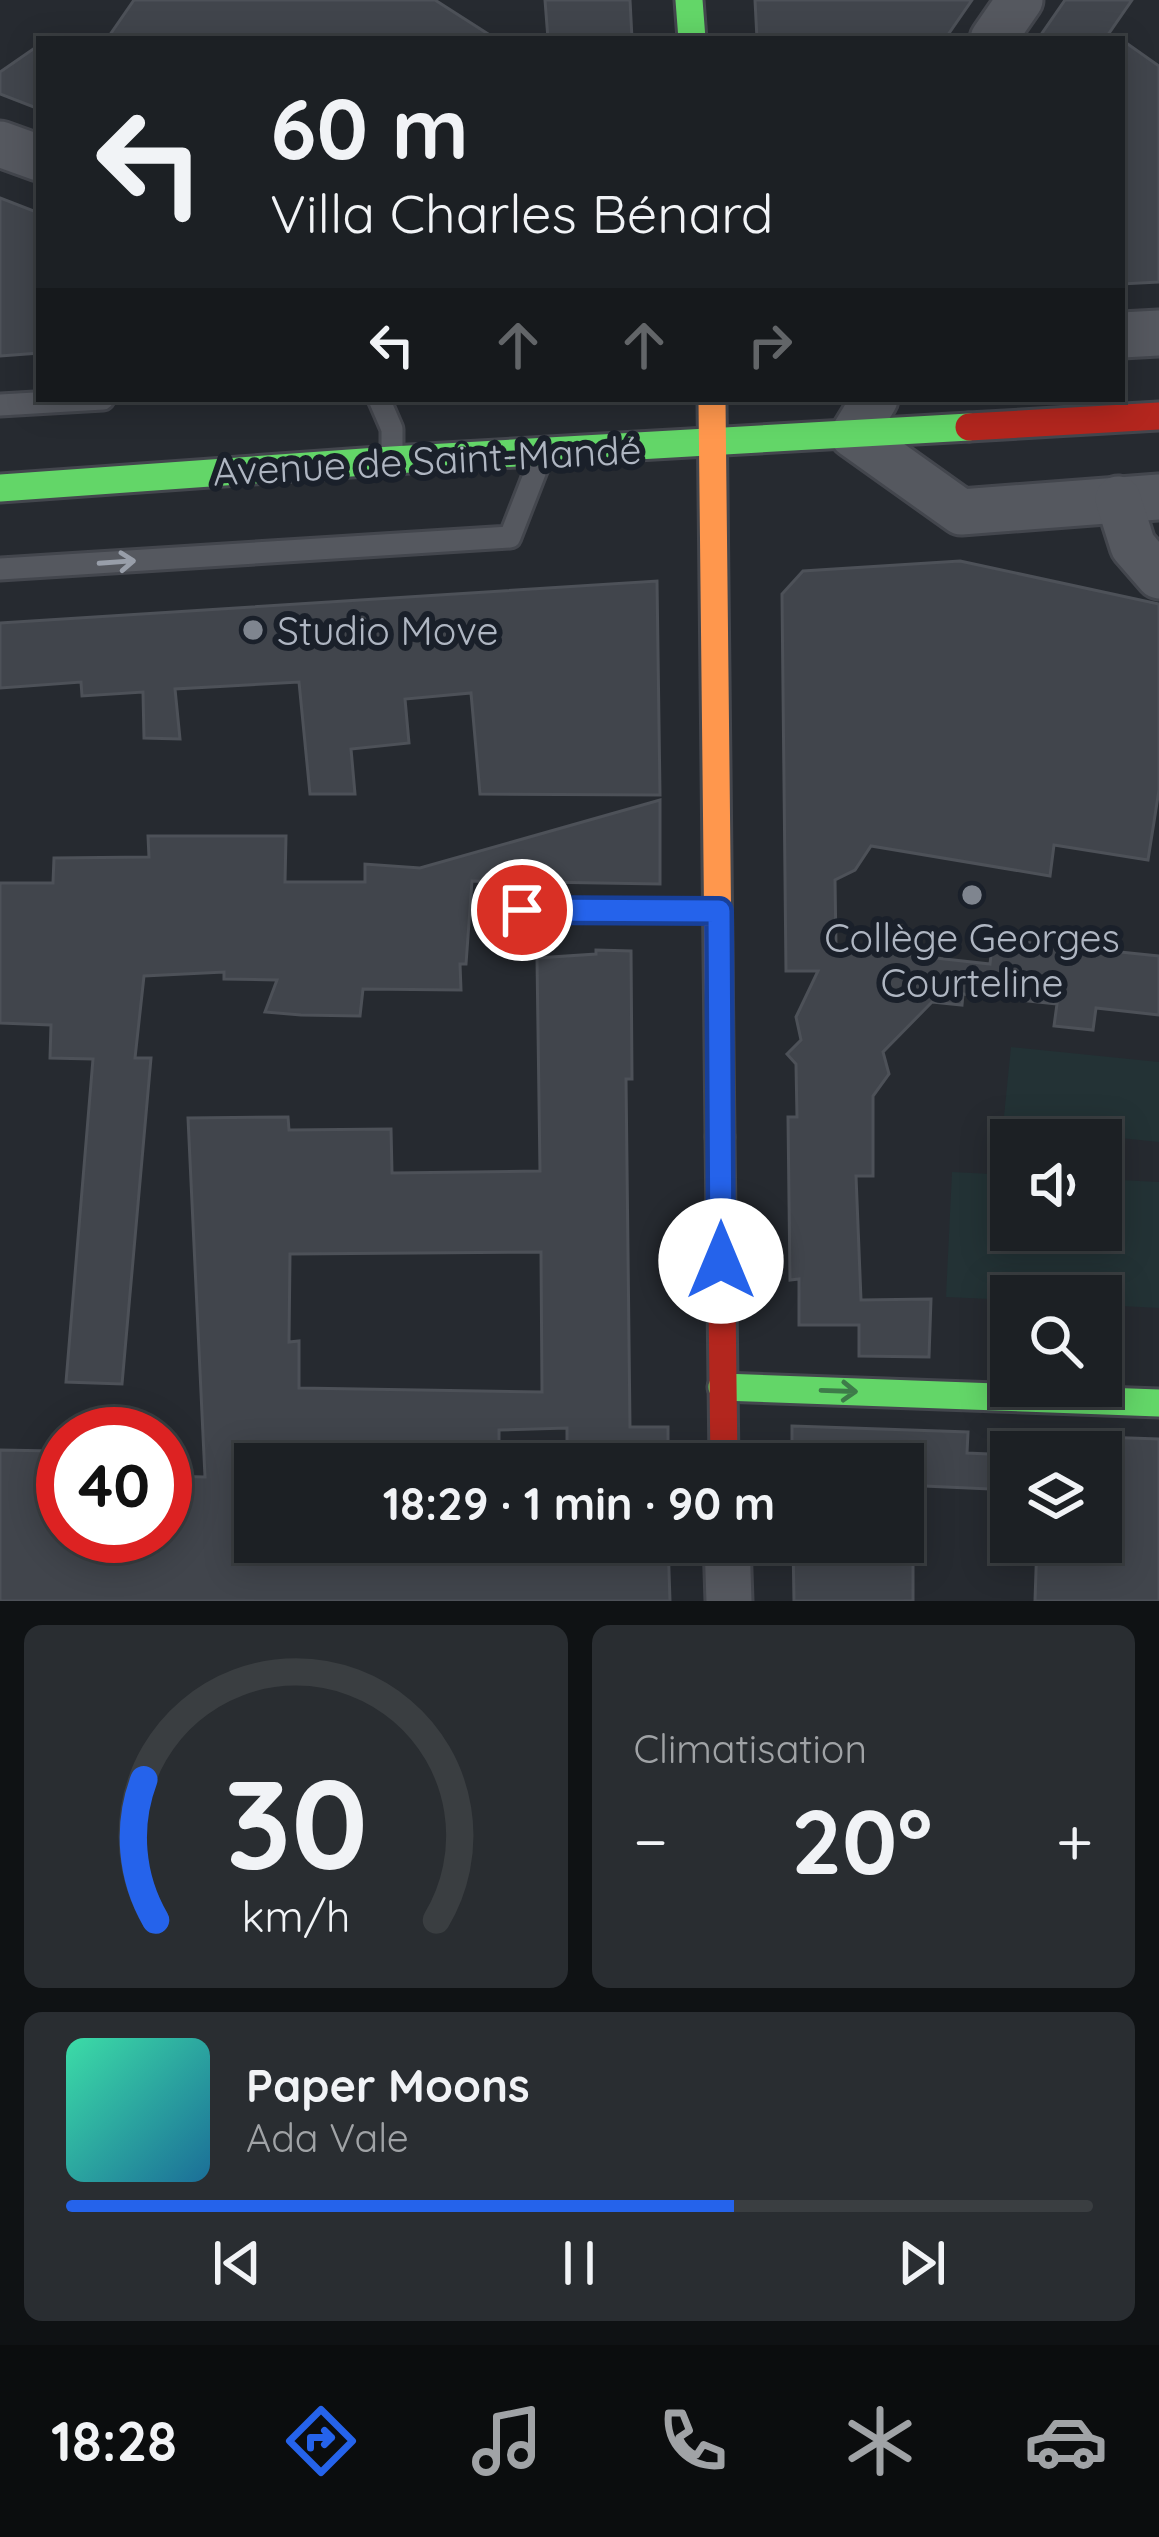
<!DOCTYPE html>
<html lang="fr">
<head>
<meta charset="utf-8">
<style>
	:root { --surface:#1c2024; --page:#292d31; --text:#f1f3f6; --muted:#a0a3a6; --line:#3a3e41; --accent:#2563eb }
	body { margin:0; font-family:Quicksand,sans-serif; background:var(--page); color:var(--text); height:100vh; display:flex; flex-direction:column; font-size:45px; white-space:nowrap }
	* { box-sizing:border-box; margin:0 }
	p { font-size:39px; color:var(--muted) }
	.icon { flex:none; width:66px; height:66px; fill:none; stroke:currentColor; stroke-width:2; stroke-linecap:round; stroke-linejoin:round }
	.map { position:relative; height:1601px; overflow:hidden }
	.sheet { display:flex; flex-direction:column; gap:24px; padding:24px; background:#0f1214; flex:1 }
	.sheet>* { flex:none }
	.banner { position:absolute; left:36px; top:36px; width:1089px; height:366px; border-radius:0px; box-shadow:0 6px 30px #0003,0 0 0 3px var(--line); background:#1c2024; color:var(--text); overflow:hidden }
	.buttons { position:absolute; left:990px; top:1119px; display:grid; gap:24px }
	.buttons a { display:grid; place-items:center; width:132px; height:132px; border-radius:0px; background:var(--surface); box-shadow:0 6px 30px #0003,0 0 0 3px var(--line); font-size:60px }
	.speed { position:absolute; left:36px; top:1407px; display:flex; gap:24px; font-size:60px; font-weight:700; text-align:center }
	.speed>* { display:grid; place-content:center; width:156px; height:156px; border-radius:50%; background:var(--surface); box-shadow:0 6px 30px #0003,0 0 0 3px var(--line); line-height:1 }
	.speed .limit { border:18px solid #d22; background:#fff; color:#111 }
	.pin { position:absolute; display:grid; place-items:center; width:102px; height:102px; color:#fff; margin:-51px; border:6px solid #fff; border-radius:50%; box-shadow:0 3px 12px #0007 }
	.me { position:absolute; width:132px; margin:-66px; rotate:0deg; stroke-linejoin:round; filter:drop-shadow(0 0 9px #0008) }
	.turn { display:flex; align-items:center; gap:42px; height:252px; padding:0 36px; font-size:54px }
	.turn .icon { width:156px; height:156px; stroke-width:2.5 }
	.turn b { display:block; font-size:84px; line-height:102px }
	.lanes { display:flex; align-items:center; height:114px; padding:0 36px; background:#0003; justify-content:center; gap:60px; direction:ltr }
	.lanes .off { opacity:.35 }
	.big { font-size:90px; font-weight:700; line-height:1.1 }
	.sheet .tile { flex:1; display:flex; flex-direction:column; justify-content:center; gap:18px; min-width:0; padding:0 42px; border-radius:18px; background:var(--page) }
	.sheet .dial { align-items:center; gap:0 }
	.dial svg { height:312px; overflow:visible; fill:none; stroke:var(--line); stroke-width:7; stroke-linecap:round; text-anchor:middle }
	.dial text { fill:var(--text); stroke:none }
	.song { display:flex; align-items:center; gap:36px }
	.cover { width:144px; height:144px; border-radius:18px; background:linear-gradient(135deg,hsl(160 70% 55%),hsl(200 70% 35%)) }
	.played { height:12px; border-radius:6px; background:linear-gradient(90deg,var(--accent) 65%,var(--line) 65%) }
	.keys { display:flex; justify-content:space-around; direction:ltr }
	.heat { display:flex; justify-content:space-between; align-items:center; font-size:66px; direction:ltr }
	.sheet .tiles { flex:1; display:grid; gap:24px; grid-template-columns:1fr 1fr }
	.tile:last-child { grid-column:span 2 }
	.trip { position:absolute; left:234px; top:1443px; width:690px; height:120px; border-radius:0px; background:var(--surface); box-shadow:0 6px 30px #0003,0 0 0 3px var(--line); font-weight:700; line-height:120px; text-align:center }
	.dock { display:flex; height:192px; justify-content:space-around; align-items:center; background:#0b0d0e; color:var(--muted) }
	.dock .icon { width:84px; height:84px }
	.dock .current { color:var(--accent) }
	.dock b { font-size:54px; color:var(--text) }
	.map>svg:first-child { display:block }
	.green { fill:#233235 }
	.building { fill:#41454c; stroke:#4d5158; stroke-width:3; fill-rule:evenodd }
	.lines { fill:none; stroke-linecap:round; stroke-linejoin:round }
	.lane-casing { stroke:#43464d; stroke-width:27 }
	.street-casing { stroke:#43464d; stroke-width:51 }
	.fast-casing { stroke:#43464d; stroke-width:33 }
	.slow-casing { stroke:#43464d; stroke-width:33 }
	.jam-casing { stroke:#43464d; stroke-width:33 }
	.lane { stroke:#55585f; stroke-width:21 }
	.street { stroke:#55585f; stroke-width:45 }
	.fast { stroke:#63d668; stroke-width:27 }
	.slow { stroke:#ff974d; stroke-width:27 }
	.jam { stroke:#b3261e; stroke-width:27 }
	.oneway { stroke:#989ea9 }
	.oneway2 { stroke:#3e7b49 }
	.route-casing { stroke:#184099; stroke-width:30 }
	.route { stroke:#2563eb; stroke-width:21 }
	.poi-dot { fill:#7f858f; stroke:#1a202a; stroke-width:4.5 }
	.labels { text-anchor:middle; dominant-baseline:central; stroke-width:12; stroke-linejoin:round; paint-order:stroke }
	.street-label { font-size:39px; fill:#afb6c2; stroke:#1a202a }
	.poi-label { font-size:39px; fill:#afb6c2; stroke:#1a202a; text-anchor:start }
</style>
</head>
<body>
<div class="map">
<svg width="1159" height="1601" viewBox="0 0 1159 1601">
	<rect width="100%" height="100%" fill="#262a30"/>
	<g class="green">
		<path d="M1011,1047L1159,1062V1142L1003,1126Z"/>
		<path d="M952,1172L1011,1175V1230H1101V1179L1159,1182V1308L1101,1305V1296H1011V1300L946,1297Z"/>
	</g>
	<g class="building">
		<path d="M134,0H435L496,39H107Z"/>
		<path d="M545,0H630L632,39H548Z"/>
		<path d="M755,0H972L945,39H757Z"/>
		<path d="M1065,0H1132L1105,39H1038Z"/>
		<path d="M1122,40L1159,66V282L1122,284Z"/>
		<path d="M39,45V109L0,94V72Z"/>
		<path d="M0,198L39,213V353L0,356Z"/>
		<path d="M960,561L1159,604V790L1148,860L1054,845L1050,876L871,846L855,870L835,880L836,947L990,964L993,939L1159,956V1015L1096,1008L1093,1030L1054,1026L1057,1004L963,994L962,1005L932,1002L883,1052L889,1074L873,1096V1176H856L861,1300L931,1299L929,1357L859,1356V1325H799V1279L790,1280L788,1117H797L796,1064L787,1054L801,1040L796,1017L818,971H786L782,594L803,571Z"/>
		<path d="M657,581L660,795L480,794L471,693L405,699L409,743L351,749L355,794H310L299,682L175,689L180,739L144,738L143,692L82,696L81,682L0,688V623Z"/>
		<path d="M660,800V884L472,881L466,964H460L461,990L363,989L360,1016L301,1015L265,1012L277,980L224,979V972L144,976L135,1058H151L122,1384L66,1382L93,1059L50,1058L51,1025L0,1023V883H53L54,858L149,857L148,836H286L285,882H365V864L420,868Z"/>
		<path d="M596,950L631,951L632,1079H626L630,1427H668V1464H567V1428L499,1430V1464H255V1542H668L670,1601H0V1450L52,1451L51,1471L63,1472V1536H165V1476L205,1477L188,1118L288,1117L289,1130L391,1129L392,1173L540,1171L537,958L596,954ZM541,1252L542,1392L299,1388V1341L289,1342L290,1254Z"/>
		<path d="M792,1426L968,1432L967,1453L1011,1455V1490L903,1485V1464H792Z"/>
		<path d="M1101,1437L1159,1439V1601H1035L1037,1542H1101Z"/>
		<path d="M793,1542H913V1601H794Z"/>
	</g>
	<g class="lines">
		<defs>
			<g id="lane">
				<path d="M379,399L392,429V454"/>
				<path d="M0,405L103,399"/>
				<path d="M0,569L510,537L540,460"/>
				<path d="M522,910L714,911"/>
			</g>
			<g id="street">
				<path d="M993,39L1020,0"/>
				<path d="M0,144L39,158"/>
				<path d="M1122,335L1159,333"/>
				<path d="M875,399L853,435L961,512L1159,497"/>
				<path d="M1118,499L1133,546L1159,576"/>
				<path d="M727,1542L729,1601"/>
			</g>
			<g id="fast">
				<path d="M689,0L692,39"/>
				<path d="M0,488L392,460L969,427"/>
				<path d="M722,1387L1159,1403"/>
			</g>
			<path id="slow" d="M712,401L720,1137"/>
			<g id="jam">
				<path d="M969,427L1159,416"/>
				<path d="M720,1137L724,1464"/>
			</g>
		</defs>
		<use href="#lane" class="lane-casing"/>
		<use href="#street" class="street-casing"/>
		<use href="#fast" class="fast-casing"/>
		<use href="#slow" class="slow-casing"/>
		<use href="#jam" class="jam-casing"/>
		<use href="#lane" class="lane"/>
		<use href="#street" class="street"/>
		<use href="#fast" class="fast"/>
		<use href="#slow" class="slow"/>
		<use href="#jam" class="jam"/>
	</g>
	<defs><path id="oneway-shaft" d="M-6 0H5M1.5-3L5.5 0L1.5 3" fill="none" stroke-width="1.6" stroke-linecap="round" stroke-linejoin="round" transform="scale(3)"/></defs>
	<use class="oneway" href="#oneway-shaft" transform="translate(117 562) rotate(-4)"/>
	<use class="oneway2" href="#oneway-shaft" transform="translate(839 1391) rotate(2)"/>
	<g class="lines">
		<defs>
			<path id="route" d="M522,910L719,911L721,1261"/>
		</defs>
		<use href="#route" class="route-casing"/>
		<use href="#route" class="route"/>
	</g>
	<g class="poi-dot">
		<circle cx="253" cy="630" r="12"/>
		<circle cx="972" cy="895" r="12"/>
	</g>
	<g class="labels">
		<g class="street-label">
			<text transform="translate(427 460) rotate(-3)">Avenue de Saint-Mandé</text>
		</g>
		<g class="poi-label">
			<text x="277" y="630">Studio Move</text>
			<text x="972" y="937" text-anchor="middle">Collège Georges<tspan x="972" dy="45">Courteline</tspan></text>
		</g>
	</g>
</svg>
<div class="buttons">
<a><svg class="icon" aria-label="sound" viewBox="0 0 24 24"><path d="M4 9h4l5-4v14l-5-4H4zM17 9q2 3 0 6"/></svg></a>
<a><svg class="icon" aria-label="search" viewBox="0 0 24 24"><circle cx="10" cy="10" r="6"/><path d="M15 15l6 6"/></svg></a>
<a><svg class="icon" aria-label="layers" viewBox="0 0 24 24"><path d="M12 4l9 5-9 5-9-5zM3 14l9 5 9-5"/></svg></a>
</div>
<div class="speed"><div class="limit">40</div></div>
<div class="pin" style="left:522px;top:910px;background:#d93025"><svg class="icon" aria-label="arrive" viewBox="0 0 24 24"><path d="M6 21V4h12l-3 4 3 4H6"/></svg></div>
<svg class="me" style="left:721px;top:1261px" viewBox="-20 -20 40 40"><circle r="19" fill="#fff"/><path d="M0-13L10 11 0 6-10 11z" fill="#2563eb"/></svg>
<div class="trip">18:29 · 1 min · 90 m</div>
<div class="banner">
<div class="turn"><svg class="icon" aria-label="left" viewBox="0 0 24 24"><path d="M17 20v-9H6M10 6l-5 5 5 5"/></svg><div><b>60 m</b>Villa Charles Bénard</div></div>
<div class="lanes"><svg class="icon" aria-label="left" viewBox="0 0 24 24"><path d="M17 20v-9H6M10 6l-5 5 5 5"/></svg><svg class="icon off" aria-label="ahead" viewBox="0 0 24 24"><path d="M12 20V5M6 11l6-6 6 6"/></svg><svg class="icon off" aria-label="ahead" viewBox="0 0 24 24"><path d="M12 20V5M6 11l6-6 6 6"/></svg><svg class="icon off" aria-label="right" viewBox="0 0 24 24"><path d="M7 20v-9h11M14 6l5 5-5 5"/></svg></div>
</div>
</div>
<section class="sheet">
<div class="tiles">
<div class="tile dial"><svg viewBox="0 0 100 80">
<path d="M14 69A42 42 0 1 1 86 69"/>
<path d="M14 69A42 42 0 0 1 11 33" stroke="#2563eb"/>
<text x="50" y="56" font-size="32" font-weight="700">30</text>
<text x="50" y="72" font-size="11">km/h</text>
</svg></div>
<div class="tile"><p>Climatisation</p>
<div class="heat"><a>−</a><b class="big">20°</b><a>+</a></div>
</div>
<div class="tile">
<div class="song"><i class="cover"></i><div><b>Paper Moons</b><p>Ada Vale</p></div></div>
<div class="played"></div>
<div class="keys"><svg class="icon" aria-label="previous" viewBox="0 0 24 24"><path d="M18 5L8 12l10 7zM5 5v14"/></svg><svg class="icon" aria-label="pause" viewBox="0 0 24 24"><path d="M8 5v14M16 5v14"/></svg><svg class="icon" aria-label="next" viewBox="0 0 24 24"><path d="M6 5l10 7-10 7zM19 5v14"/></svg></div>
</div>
</div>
</section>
<nav class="dock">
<b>18:28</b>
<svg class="icon current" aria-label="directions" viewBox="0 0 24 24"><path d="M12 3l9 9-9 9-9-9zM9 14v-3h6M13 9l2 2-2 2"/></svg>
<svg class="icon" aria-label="music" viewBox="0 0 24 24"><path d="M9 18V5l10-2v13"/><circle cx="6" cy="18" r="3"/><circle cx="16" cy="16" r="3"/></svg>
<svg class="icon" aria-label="phone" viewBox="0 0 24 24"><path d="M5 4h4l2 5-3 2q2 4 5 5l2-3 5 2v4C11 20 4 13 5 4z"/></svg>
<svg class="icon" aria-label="climate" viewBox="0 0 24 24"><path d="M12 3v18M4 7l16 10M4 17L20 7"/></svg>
<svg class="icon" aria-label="car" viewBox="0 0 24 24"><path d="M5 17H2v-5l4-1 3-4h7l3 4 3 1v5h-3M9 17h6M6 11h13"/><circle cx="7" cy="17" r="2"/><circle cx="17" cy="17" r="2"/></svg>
</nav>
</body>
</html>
